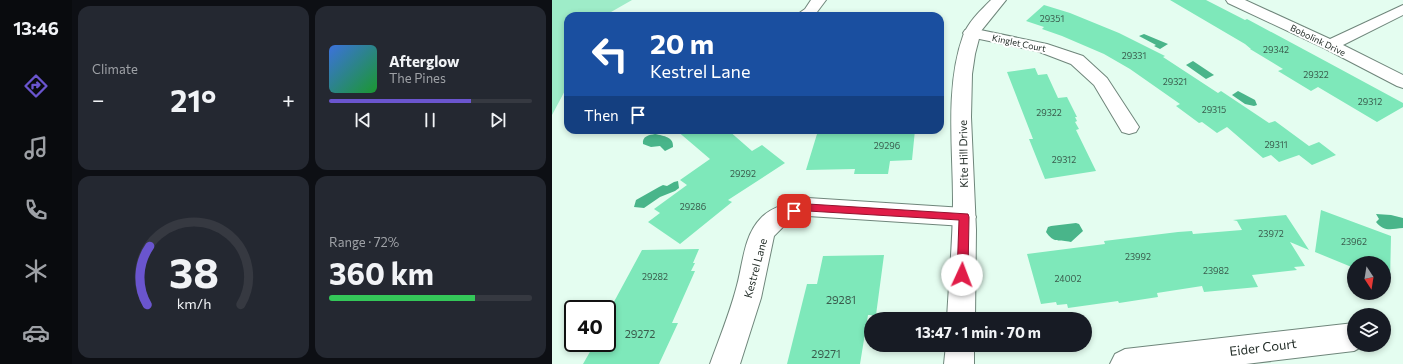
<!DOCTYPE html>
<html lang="en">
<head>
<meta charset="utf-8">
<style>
	:root { --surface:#171b24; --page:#242831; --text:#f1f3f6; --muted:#9ea1a6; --line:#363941; --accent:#6a55ce }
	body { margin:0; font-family:Commissioner,sans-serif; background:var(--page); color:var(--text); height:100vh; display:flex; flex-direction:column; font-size:15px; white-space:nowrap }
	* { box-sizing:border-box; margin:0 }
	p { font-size:13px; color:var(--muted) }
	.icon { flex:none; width:22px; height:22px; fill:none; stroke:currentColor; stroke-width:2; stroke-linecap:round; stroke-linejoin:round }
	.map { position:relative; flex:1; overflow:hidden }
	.sheet { display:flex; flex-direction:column; gap:6px; padding:6px; background:#0d0f14; width:480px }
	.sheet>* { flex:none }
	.hud { position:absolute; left:12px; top:12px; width:380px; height:122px; border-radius:12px; box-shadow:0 2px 6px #0003; background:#1a4fa0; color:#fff; overflow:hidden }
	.needle { width:26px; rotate:168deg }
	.buttons { position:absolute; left:795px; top:256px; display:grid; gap:8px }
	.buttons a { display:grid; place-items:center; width:44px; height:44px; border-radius:50%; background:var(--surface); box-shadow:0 2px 6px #0003; font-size:20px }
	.speed { position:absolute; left:12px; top:300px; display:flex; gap:8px; font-size:20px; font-weight:700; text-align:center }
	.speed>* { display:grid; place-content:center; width:52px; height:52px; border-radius:50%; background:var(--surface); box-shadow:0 2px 6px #0003; line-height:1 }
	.speed .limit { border:2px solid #111; border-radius:6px; background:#fff; color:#111 }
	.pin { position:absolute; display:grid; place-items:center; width:34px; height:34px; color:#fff; margin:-17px; border-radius:8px; box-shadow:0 2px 6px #0006 }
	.me { position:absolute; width:44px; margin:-22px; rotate:2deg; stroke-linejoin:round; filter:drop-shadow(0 0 3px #0008) }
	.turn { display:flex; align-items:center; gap:14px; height:84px; padding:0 20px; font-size:18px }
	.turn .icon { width:52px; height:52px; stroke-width:2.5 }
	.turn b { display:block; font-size:28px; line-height:34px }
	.then { display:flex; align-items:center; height:38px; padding:0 20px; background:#0003; gap:8px; font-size:15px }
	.big { font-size:30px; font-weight:700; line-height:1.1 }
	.sheet .tile { flex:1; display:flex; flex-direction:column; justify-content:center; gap:6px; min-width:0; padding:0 14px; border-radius:12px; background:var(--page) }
	.sheet .dial { align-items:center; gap:0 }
	.dial svg { height:104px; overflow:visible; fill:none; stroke:var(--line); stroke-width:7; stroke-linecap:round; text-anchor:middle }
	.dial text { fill:var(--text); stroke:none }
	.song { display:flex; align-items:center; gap:12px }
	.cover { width:48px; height:48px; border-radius:6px; background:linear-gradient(135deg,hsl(220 70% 55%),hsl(130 70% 35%)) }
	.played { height:4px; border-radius:2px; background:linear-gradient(90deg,var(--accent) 70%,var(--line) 70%) }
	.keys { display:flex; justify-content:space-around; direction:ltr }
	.heat { display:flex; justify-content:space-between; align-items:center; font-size:22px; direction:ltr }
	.charge { height:6px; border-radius:3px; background:linear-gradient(90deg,#34c759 72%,var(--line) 0) }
	.sheet .tiles { flex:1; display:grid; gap:6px; grid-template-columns:repeat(2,1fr) }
	.trip { position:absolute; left:312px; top:312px; width:228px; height:40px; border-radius:20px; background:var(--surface); box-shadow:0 2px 6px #0003; font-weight:700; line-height:40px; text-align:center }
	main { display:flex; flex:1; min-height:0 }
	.menu { display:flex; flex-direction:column; width:72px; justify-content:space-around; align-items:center; background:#090b0e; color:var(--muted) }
	.menu .icon { width:28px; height:28px }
	.menu .selected { color:var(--accent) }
	.menu b { font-size:18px; color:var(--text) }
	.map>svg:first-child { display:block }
	.green { fill:#9eecc8 }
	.water { fill:#49b58a }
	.building { fill:#7ee8ba }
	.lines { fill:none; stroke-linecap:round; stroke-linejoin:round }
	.minor-casing { stroke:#6f867b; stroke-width:2 }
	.tertiary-casing { stroke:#6f867b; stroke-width:2 }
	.minor { fill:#fff; fill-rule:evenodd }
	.tertiary { fill:#fff; fill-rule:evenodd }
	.route { fill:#e11d48; stroke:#92132f }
	.labels { text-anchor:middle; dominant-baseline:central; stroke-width:4; stroke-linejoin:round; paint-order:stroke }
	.number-label { font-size:9px; fill:#3a5c4d }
	.far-street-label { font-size:9px; fill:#242e29; stroke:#fff }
	.street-label { font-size:11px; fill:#242e29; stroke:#fff }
	.near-number-label { font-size:11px; fill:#3a5c4d }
	.near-street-label { font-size:13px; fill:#242e29; stroke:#fff }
</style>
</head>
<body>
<main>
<nav class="menu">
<b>13:46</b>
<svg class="icon selected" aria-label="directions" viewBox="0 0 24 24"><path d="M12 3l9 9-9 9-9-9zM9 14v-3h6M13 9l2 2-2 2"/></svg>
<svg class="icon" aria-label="music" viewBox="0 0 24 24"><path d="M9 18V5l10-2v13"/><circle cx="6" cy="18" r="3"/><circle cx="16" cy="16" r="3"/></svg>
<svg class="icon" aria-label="phone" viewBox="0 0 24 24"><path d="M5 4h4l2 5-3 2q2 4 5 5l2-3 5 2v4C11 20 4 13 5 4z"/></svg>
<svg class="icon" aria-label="climate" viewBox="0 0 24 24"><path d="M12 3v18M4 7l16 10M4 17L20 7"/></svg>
<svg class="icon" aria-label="car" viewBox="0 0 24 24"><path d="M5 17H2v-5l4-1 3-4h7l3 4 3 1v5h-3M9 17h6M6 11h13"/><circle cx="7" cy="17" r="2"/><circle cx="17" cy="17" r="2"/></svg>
</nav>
<section class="sheet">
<div class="tiles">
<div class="tile"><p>Climate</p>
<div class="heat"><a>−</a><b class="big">21°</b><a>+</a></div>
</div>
<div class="tile">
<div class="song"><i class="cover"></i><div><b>Afterglow</b><p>The Pines</p></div></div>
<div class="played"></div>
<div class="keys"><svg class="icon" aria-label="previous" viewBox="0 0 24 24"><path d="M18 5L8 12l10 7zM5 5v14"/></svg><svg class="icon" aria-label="pause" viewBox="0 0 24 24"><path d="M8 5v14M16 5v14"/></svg><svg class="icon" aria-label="next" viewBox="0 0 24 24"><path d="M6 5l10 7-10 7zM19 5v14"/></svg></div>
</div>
<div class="tile dial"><svg viewBox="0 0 100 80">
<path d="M14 69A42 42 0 1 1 86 69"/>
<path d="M14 69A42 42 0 0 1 16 24" stroke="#6a55ce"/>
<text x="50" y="56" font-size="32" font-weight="700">38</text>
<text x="50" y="72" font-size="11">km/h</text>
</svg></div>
<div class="tile"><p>Range · 72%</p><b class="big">360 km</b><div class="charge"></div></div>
</div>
</section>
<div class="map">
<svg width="851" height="364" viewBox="0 0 851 364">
	<rect width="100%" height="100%" fill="#e4fdf0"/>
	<path class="green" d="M0,0H80L52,16H16V85L0,115Z"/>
	<g class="water">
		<path d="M592,34L616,44L608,49L602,46L604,45L587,36Z"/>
		<path d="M641,61L662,75L654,79L634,65Z"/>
		<path d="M686,91L703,100L705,105L702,106L693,104L680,95Z"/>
		<path d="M103,134C112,136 122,137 121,147L113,151L108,146L99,147L91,144C90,136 97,135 103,134Z"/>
		<path d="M126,181L127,188L123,191L108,197L92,208L82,207L84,200L107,187L111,185L115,186L122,182Z"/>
		<path d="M824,214L839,215L851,218V228C839,229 832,232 824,222L827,219Z"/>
		<path d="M524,223L527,224L531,231L519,242C507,239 502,244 494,232L496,227L499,226Z"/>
	</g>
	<g class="building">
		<path d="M618,0H654L693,20L695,19L777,63L851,103V107L825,122L766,87L759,91L726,71L731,69L698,49H699L693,44Z"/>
		<path d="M492,5L518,13L567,33L613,56L611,57L666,93L669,91L717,123L723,121L757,146L767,142L784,155L760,165L747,155L727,162L719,155L711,158L675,127L665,133L650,122L647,123L624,106L628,104L578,69L552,54L510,36L490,29L492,27L474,21Z"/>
		<path d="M483,68L486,75L495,74L506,98L515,97L525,117H523L525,121L523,122L527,129L524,130L544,171L493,179L477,139H481L455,72Z"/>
		<path d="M124,130H176L200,151L210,145L233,163L176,200L180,202L128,244L96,222L108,213L102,209L135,185L128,180L158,159Z"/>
		<path d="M311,130H363L360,160L338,161L336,174H302L303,169L254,170L265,134L311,133Z"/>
		<path d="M769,210L839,236L838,282L832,279V263H802V268L763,252Z"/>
		<path d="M734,215L757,250L738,242L753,266L742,267L745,270L700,275L706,287L652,292L650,286L605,293L606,297L567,303L566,301L516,308L515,304L505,305L504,302L489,304L475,254L553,244L552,241L626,232L640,231L641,234L690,230L685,221L681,220Z"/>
		<path d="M147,249L141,263H143L139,271H143L120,323H126L107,364H31L43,343H55V322L62,311H57L90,250Z"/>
		<path d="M332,255L324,315H316L308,364H235L255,284H265L271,256Z"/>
	</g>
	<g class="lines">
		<defs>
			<g id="minor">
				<path d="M259,0H274L262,16H243L253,9Z"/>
				<path d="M674,0H693L778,39L851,5V15L791,45L851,75V88L845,86L772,48L676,3Z"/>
				<path d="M419,28L495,44L531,56L555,78L587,127L584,132L577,134L570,132L542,85L519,64L485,51L413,36L411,33L413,30Z"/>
				<path d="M256,198L412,208L420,210L424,217L420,224L412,226L256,216L233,225L222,236L209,298L188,364H158C167,339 177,315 184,289C191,266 191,236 209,218C220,206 240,202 256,198Z"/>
				<path d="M802,323V345H813L802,351L694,364H558L563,354L573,349Z"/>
			</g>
			<g id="tertiary">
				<path d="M439,0H454L429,31L423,54L420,74L419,117L424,230L423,319H395C397,280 401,240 401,201C401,148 393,86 411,36C416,22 429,10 439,0Z"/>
				<path d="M394,345H422V364H392Z"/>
			</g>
		</defs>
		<use href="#minor" class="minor-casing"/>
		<use href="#tertiary" class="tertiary-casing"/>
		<use href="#minor" class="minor"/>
		<use href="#tertiary" class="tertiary"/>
	</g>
	<path class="route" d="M256,204L416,214L417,217L416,275L414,278L410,280L406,278L405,275L407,220L256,211L242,215L239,213L238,211L239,208Z"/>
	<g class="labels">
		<g class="number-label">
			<text x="500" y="18">29351</text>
			<text x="724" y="49">29342</text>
			<text x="582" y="55">29331</text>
			<text x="764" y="74">29322</text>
			<text x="623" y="81">29321</text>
			<text x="818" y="101">29312</text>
			<text x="662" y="109">29315</text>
			<text x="497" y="112">29322</text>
			<text x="724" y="144">29311</text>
			<text x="335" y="145">29296</text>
			<text x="512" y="159">29312</text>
			<text x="191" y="173">29292</text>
			<text x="141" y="206">29286</text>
			<text x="719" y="233">23972</text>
			<text x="802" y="241">23962</text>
			<text x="586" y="256">23992</text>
			<text x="664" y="270">23982</text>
			<text x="103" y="276">29282</text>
			<text x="516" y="278">24002</text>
		</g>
		<g class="far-street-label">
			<text transform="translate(766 40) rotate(26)">Bobolink Drive</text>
			<text transform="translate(467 43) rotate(12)">Kinglet Court</text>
		</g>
		<g class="street-label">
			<text transform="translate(411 154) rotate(-91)">Kite Hill Drive</text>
			<text transform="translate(203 268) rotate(-75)">Kestrel Lane</text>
		</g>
		<g class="near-number-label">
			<text x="289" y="299">29281</text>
			<text x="88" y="333">29272</text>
			<text x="274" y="353">29271</text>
		</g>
		<g class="near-street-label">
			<text transform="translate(711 347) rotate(-7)">Eider Court</text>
		</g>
	</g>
</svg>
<div class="buttons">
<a><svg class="needle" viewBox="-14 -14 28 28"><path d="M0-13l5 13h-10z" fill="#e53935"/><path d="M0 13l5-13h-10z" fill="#9ea1a6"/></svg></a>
<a><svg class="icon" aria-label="layers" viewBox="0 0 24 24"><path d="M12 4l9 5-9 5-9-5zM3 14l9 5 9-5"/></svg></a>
</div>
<div class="speed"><div class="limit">40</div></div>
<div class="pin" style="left:242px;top:211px;background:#d93025"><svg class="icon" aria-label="arrive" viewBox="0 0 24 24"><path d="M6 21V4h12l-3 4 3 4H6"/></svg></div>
<svg class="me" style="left:410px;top:275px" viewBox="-20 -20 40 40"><circle r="19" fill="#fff"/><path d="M0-13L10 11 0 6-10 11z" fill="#e11d48"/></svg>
<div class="trip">13:47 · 1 min · 70 m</div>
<div class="hud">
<div class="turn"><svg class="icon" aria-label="left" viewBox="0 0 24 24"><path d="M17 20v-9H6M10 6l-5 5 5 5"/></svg><div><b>20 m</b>Kestrel Lane</div></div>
<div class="then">Then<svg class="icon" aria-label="arrive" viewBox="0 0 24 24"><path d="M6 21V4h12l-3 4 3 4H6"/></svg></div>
</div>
</div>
</main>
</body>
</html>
